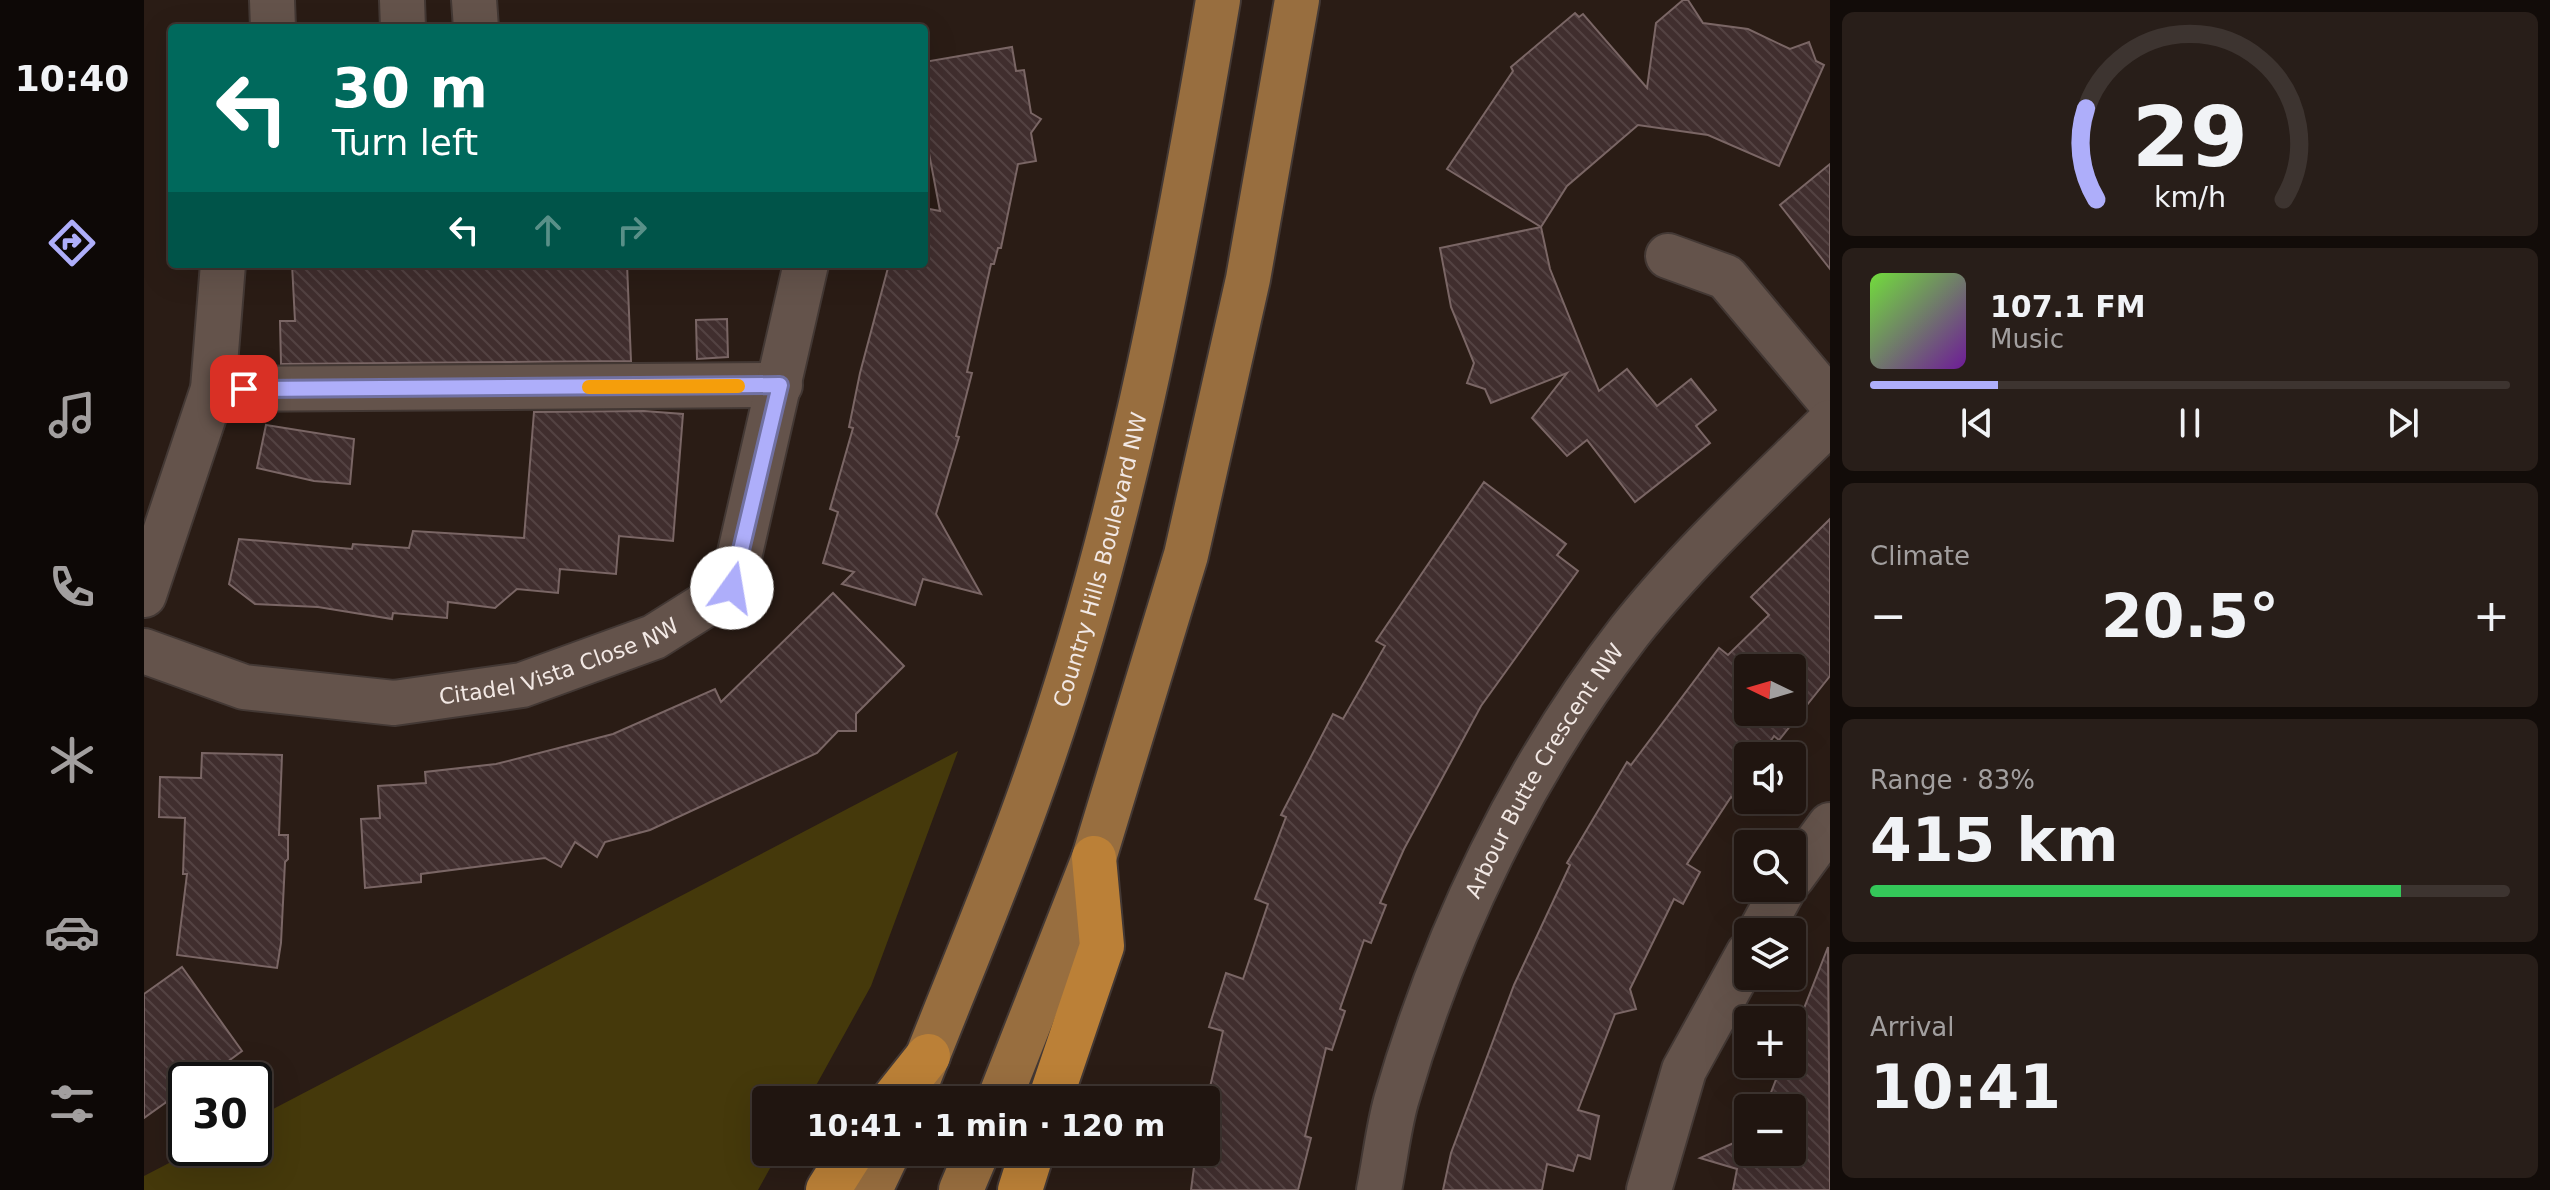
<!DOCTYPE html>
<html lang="en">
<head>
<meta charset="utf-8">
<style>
	:root { --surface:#201510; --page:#281e19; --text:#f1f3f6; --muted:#a29f9f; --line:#3d3430; --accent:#aeaefa }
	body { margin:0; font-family:"DejaVu Sans",sans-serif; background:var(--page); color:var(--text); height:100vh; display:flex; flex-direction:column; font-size:30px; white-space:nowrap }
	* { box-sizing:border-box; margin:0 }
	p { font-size:26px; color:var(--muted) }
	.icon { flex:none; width:44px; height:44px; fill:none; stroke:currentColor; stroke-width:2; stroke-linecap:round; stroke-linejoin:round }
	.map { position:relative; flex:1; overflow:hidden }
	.drawer { display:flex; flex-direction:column; gap:12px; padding:12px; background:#120c09; width:720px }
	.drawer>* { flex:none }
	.top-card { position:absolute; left:24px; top:24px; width:760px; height:244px; border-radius:8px; box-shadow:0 8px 32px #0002,0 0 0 2px var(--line); background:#00695c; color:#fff; overflow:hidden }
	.needle { width:52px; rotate:275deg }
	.buttons { position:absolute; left:1590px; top:654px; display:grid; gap:16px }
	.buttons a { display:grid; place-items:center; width:72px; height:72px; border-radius:8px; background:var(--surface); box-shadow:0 8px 32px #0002,0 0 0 2px var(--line); font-size:40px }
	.speed { position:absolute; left:24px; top:1062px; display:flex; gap:16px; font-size:40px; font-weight:700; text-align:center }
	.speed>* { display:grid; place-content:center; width:104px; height:104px; border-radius:50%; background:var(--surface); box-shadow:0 8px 32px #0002,0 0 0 2px var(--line); line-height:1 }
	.speed .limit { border:4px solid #111; border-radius:12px; background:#fff; color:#111 }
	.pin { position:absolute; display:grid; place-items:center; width:68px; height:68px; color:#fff; margin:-34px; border-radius:16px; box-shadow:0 4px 12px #0006 }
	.me { position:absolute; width:88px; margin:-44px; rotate:13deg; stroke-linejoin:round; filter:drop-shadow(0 0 6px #0008) }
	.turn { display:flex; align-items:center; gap:28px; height:168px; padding:0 32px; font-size:36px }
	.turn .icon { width:104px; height:104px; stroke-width:2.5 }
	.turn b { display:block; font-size:56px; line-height:68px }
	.lanes { display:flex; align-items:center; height:76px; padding:0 32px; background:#0003; justify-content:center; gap:40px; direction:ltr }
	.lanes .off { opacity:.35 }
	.big { font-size:60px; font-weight:600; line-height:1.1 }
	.drawer .tile { flex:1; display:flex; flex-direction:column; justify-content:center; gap:12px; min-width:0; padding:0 28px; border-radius:12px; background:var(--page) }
	.drawer .dial { align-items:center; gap:0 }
	.dial svg { height:208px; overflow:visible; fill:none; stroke:var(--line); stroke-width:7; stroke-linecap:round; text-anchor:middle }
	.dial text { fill:var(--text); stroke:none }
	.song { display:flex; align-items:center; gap:24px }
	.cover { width:96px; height:96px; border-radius:12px; background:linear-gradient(135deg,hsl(100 70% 55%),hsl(280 70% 35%)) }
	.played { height:8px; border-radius:4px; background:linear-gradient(90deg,var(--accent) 20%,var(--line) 20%) }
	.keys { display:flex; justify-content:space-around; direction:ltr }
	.heat { display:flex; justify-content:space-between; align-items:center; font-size:44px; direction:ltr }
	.charge { height:12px; border-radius:6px; background:linear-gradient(90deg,#34c759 83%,var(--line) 0) }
	.trip { position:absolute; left:608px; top:1086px; width:468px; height:80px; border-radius:8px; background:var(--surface); box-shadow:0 8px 32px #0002,0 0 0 2px var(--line); font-weight:600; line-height:80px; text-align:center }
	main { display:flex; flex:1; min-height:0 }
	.menu { display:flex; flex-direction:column; width:144px; justify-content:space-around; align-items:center; background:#0d0806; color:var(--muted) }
	.menu .icon { width:56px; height:56px }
	.menu .selected { color:var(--accent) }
	.menu b { font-size:36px; color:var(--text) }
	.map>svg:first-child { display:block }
	.green { fill:#45390b }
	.building { fill:url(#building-back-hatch); stroke:#7a6665; stroke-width:2; fill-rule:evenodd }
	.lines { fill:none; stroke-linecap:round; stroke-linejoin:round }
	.minor-casing { stroke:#433834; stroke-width:48 }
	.major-casing { stroke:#433834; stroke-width:48 }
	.highway-casing { stroke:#433834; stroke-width:48 }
	.minor { stroke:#64534b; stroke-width:44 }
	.major { stroke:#986e3f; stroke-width:44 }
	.highway { stroke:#bb8037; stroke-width:44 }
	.route-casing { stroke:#7171a2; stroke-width:20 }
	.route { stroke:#aeaefa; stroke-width:14 }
	.slow { stroke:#f59e0b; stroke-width:14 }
	.labels { text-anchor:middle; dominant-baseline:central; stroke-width:8; stroke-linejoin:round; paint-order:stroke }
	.street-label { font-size:22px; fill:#f2e8e4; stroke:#2a1c15 }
</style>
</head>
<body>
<main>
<nav class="menu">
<b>10:40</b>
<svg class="icon selected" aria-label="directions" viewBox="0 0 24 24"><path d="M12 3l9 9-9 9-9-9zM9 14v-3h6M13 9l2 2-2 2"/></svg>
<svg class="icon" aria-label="music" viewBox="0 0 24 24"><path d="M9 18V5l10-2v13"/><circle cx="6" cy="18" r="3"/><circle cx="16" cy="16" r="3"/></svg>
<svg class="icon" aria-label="phone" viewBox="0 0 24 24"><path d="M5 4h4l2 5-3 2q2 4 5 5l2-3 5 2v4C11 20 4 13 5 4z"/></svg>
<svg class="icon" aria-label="climate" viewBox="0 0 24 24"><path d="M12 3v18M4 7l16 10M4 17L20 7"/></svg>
<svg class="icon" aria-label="car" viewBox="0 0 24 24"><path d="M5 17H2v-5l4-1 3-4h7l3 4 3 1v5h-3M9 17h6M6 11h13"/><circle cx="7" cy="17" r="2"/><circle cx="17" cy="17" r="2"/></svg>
<svg class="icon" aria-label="filters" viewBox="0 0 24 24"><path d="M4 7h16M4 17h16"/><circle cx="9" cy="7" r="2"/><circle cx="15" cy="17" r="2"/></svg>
</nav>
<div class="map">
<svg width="1686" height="1190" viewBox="0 0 1686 1190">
	<defs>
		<pattern id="building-back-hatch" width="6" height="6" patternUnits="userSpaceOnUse" patternTransform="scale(2)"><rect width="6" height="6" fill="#402e2e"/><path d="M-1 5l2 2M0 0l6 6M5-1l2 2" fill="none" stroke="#534242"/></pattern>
	</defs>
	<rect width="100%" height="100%" fill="#2a1c15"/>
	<path class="green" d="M814,751L727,986L664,1100H622V1152H635L614,1190H0V1176L54,1148H110V1119Z"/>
	<g class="building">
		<path d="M1539,0H1544L1559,23L1604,29L1646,49L1665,42L1672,61L1680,65L1635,166L1564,135L1494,125L1423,186L1397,227L1303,169L1369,71L1367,67L1431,13L1435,17L1439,14L1503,88L1512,23Z"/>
		<path d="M868,47L872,71L880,70L887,113L897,119L887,133L892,161L874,164L857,248H854L850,264H847L823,372L828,373L812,436L815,437L792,514L837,594L779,579L771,605L698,584L710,572L679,563L694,512L686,509L709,428L705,427L716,373L745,264H780V208L796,211L780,127V62Z"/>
		<path d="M1686,164V269L1636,205Z"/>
		<path d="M1397,227L1406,269L1455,391L1483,369L1513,406L1547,379L1572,410L1552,426L1566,443L1491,502L1443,440L1423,456L1388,418L1423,373L1347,403L1341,389L1323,383L1330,363L1307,307L1296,248Z"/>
		<path d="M148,264H483L487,361L137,364L136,321H151Z"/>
		<path d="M583,319L584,357L553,359L552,320Z"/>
		<path d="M500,411L539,414L529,541L475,536L472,574L416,569L414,593L373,589L351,608L304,602L303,618L249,613L248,619L174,607L111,604L85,584L95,539L208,549L209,544L265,548L269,531L380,538L390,412Z"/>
		<path d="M122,425L210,439L206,484L170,481L113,468Z"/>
		<path d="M1340,482L1422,544L1413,555L1434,571L1337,706L1260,849L1236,903L1242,905L1227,943L1220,940L1196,1009L1201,1011L1188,1050L1182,1048L1161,1136L1167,1138L1154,1190H1047L1052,1152H1062V1104L1079,1031L1065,1027L1082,973L1099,979L1124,904L1111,899L1142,817L1137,815L1189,714L1199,719L1241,646L1232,641Z"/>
		<path d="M1686,519V676L1635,740L1630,736L1617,756H1604V782L1591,800L1587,797L1543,864L1556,872L1539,904L1530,899L1486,989L1492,1009L1471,1014L1434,1110L1455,1116L1446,1159L1434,1155L1429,1171L1403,1164L1398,1190H1299L1307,1153L1370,985L1426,865L1423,863L1483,762L1487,765L1575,648L1584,655L1625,615L1607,597ZM1604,668H1648V712H1604Z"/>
		<path d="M689,593L760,666L712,714V731H694L673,753L506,830L461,842L453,857L431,842L417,867L401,858L277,874V882L221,888L217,819L236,818L234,786L282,783L281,772L352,764L469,734L571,689L577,702Z"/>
		<path d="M58,753L138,755L135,835H144V859L141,862L137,943L133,968L33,955L43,874H39L41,818L15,817L16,777L57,778Z"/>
		<path d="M1684,947L1686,1190H1589L1593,1169L1556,1158L1592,1142L1601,1107L1606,1108L1604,1152H1648V1108H1621L1638,1064H1648V1039Z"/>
		<path d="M38,967L98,1051L75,1068L73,1080H42V1088L0,1118V994Z"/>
	</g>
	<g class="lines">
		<defs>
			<g id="minor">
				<path d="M128,0L129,28"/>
				<path d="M258,0L259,28"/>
				<path d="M330,0L332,28"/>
				<path d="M1524,256L1582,277L1686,401"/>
				<path d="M69,389L636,385"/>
				<path d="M0,595L69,389L79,264"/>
				<path id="s1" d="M0,651L100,687L250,703L378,685L510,637L588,588L662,264"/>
				<path d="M1648,877L1686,825"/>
				<path d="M1616,932L1640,888"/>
				<path id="s2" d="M1235,1190C1241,1161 1244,1130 1252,1101C1300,934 1379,769 1485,632C1545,556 1617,490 1686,422"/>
				<path d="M1505,1190L1540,1070L1604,954"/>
			</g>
			<g id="major">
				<path id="s3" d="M769,1093C808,993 850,895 886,794C978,538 1029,267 1074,0"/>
				<path d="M855,1100L950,858L1042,555L1104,279L1153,0"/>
				<path d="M726,1190L744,1152"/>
				<path d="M817,1190L833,1152"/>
			</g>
			<g id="highway">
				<path d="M749,1100L784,1056"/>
				<path d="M906,1100L958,946L950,858"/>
				<path d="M684,1190L708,1152"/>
				<path d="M876,1190L888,1152"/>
			</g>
		</defs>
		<use href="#minor" class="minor-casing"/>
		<use href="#major" class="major-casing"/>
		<use href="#highway" class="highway-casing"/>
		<use href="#minor" class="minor"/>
		<use href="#major" class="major"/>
		<use href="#highway" class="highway"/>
	</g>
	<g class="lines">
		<defs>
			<path id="route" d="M100,389L636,385L588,588"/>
		</defs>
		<use href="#route" class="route-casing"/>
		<use href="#route" class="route"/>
		<path class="slow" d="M445,387L594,386"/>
	</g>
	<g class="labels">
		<g class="street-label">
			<text stroke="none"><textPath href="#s3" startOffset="566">Country Hills Boulevard NW</textPath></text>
			<text stroke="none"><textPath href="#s1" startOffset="428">Citadel Vista Close NW</textPath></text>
			<text stroke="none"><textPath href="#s2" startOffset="454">Arbour Butte Crescent NW</textPath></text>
		</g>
	</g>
</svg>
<div class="buttons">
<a><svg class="needle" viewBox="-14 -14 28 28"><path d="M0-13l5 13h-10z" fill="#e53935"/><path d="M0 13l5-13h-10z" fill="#a29f9f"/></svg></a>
<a><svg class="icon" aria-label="sound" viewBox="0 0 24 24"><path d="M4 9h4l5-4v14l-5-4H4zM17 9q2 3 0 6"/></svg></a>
<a><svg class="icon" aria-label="search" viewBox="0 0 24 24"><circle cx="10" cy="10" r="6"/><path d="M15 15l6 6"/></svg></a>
<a><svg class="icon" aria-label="layers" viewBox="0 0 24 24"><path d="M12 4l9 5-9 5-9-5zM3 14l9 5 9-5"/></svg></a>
<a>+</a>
<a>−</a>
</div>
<div class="speed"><div class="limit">30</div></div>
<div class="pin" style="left:100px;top:389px;background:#d93025"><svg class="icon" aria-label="arrive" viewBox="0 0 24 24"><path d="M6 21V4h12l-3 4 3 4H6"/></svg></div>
<svg class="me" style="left:588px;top:588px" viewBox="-20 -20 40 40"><circle r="19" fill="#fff"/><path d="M0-13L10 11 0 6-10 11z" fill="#aeaefa"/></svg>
<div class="trip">10:41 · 1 min · 120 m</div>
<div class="top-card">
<div class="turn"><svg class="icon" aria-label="left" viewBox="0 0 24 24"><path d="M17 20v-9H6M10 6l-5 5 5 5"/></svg><div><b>30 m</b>Turn left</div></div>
<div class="lanes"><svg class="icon" aria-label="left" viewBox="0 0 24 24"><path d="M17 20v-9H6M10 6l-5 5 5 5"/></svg><svg class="icon off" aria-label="ahead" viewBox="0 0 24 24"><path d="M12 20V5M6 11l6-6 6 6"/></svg><svg class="icon off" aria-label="right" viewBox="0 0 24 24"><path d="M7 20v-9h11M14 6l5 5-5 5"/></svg></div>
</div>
</div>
<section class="drawer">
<div class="tile dial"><svg viewBox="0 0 100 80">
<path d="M14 69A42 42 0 1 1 86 69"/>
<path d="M14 69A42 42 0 0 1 10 34" stroke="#aeaefa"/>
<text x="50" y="56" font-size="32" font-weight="700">29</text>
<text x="50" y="72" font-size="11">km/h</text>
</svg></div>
<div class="tile">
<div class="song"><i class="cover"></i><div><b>107.1 FM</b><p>Music</p></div></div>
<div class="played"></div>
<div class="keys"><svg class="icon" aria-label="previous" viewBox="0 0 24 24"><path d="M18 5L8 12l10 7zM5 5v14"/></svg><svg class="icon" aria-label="pause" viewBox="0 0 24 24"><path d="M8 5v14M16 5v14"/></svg><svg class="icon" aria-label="next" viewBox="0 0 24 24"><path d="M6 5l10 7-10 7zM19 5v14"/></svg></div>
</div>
<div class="tile"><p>Climate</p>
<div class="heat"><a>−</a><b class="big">20.5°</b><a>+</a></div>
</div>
<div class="tile"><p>Range · 83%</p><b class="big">415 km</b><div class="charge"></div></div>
<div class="tile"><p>Arrival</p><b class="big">10:41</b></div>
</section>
</main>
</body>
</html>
